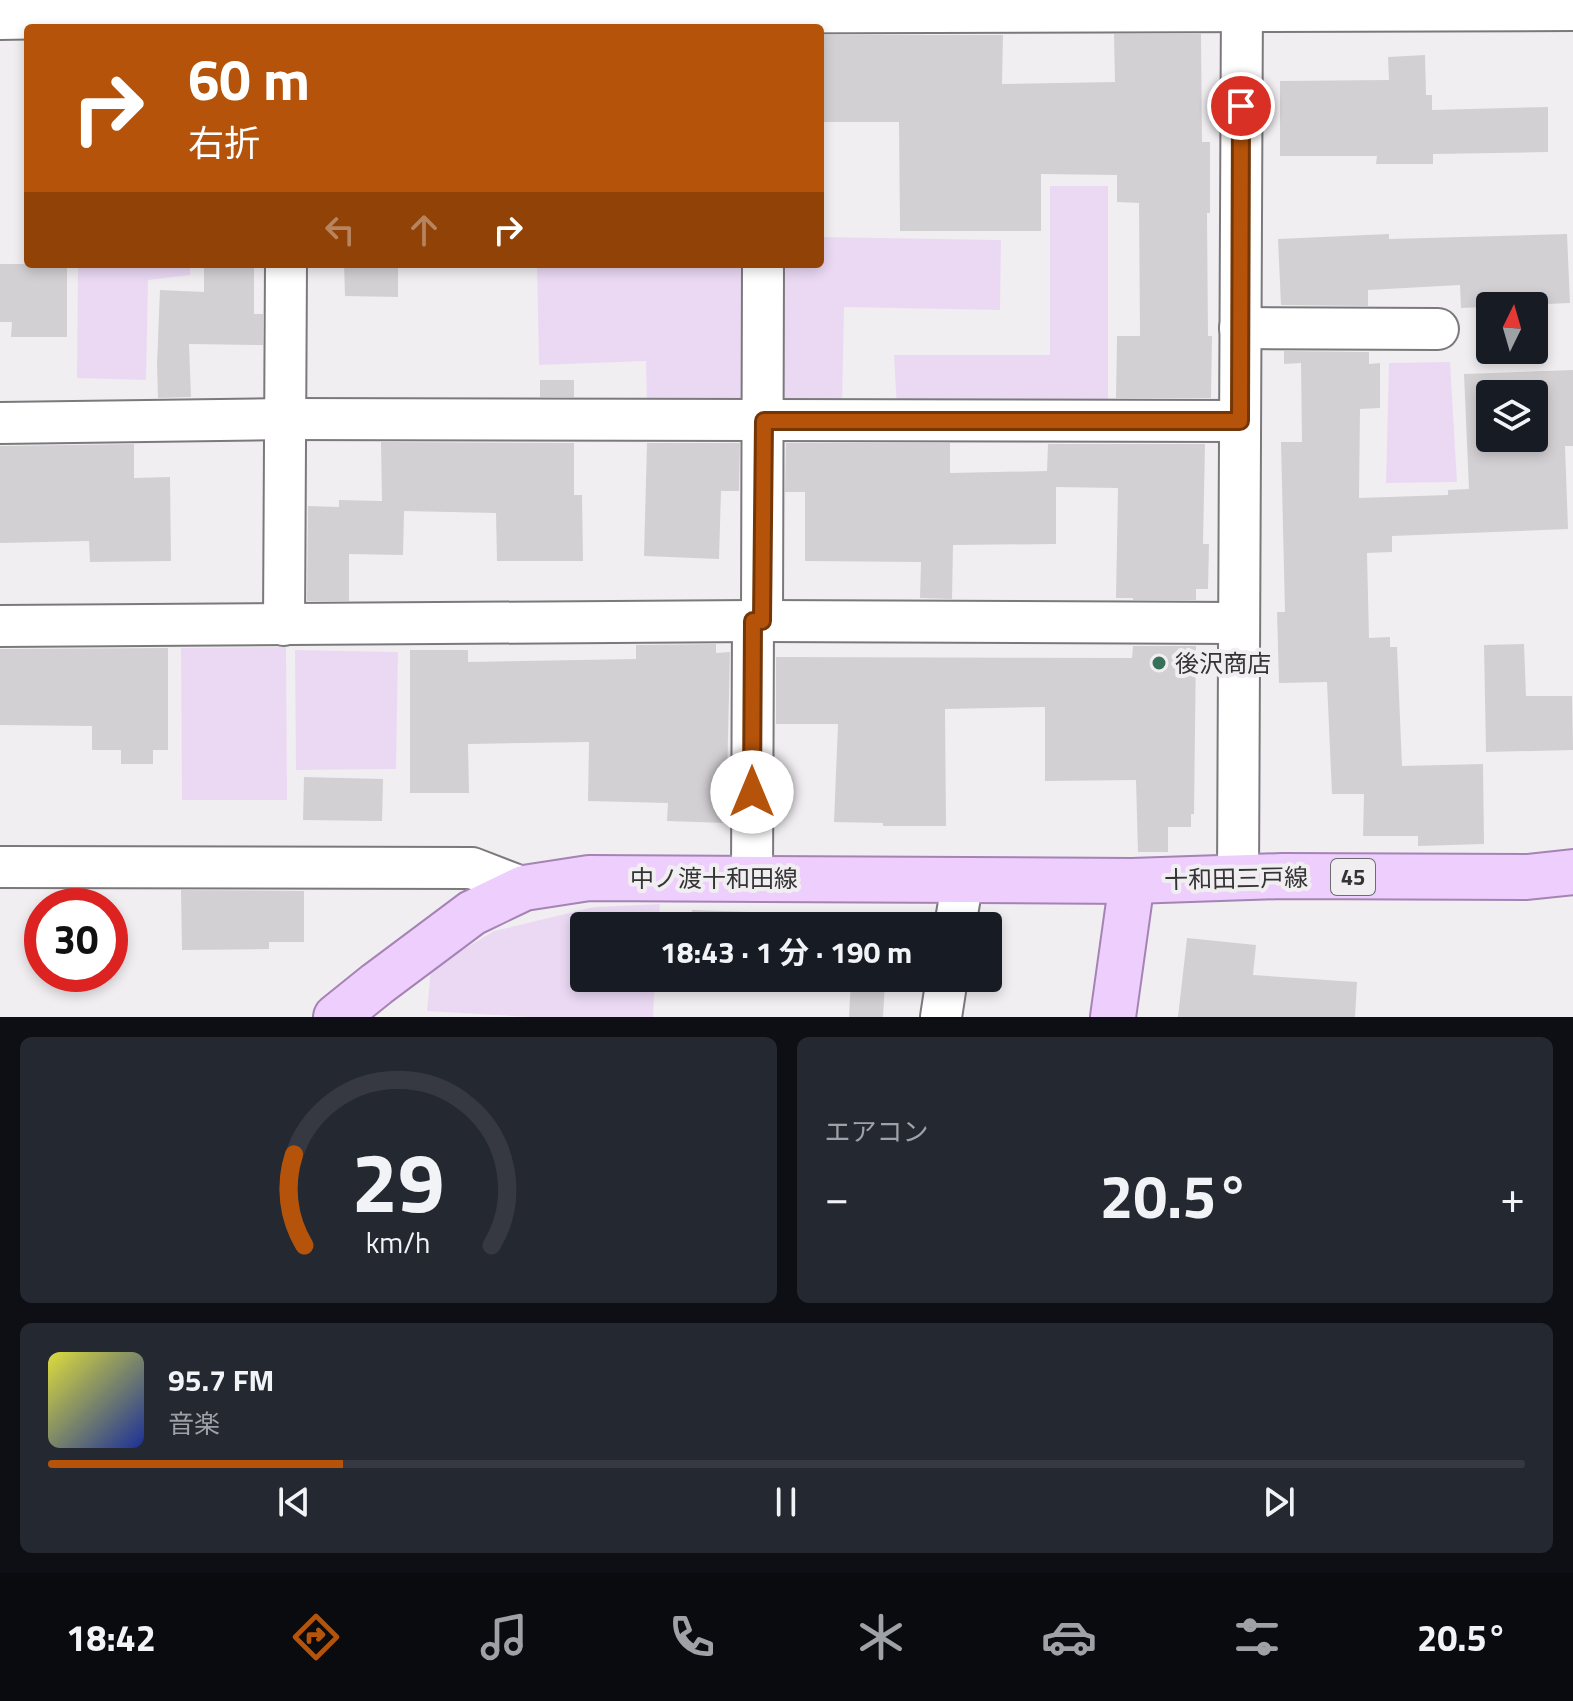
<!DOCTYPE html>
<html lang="ja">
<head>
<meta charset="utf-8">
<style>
	:root { --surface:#171b24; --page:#242831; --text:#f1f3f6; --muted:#9ea1a6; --line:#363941; --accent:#b45309 }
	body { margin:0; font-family:"Titillium Web","Noto Sans JP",sans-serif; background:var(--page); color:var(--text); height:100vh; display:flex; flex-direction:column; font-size:30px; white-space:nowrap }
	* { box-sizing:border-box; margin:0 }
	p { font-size:26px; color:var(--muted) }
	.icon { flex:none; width:44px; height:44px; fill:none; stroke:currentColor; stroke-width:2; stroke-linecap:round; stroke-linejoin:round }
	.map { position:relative; height:1017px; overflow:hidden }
	.drawer { display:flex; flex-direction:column; gap:20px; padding:20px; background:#0d0f14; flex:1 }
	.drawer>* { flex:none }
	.guide { position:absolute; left:24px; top:24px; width:800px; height:244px; border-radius:8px; box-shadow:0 4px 12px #0003; background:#b45309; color:#fff; overflow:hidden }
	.needle { width:52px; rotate:5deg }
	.controls { position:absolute; left:1476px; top:292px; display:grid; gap:16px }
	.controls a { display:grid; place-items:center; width:72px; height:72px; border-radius:8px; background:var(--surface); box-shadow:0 4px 12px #0003; font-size:40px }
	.speed { position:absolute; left:24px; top:888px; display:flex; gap:16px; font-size:40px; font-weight:700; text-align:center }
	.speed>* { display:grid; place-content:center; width:104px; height:104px; border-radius:50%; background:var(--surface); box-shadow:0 4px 12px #0003; line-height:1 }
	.speed .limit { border:12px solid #d22; background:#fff; color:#111 }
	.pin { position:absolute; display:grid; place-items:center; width:68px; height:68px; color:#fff; margin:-34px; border:4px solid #fff; border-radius:50%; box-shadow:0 2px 8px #0007 }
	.me { position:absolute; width:88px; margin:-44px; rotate:0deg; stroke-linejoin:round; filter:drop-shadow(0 0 6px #0008) }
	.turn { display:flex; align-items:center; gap:28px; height:168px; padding:0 32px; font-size:36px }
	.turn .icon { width:104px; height:104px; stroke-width:2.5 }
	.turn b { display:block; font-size:56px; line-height:68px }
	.lanes { display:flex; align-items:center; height:76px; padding:0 32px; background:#0003; justify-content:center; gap:40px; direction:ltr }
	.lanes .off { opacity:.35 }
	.big { font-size:60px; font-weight:700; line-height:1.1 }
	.drawer .tile { flex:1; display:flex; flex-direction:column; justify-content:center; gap:12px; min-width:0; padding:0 28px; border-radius:12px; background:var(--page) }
	.drawer .dial { align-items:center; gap:0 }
	.dial svg { height:208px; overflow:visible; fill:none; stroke:var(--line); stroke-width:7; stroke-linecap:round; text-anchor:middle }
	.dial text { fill:var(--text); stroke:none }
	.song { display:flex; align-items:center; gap:24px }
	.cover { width:96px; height:96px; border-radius:12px; background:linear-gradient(135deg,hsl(60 70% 55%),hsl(230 70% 35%)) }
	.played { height:8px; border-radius:4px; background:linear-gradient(90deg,var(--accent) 20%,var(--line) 20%) }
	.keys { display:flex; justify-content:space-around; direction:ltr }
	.heat { display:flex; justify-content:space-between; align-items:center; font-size:44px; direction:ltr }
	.drawer .tiles { flex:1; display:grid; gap:20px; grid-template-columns:1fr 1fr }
	.tile:last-child { grid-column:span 2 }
	.trip { position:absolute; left:570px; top:912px; width:432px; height:80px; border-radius:8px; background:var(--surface); box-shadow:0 4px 12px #0003; font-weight:700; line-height:80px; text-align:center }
	.tabs { display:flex; height:128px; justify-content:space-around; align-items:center; background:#090b0e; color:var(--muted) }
	.tabs .icon { width:56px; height:56px }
	.tabs .current { color:var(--accent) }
	.tabs b { font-size:36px; color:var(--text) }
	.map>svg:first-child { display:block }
	.green { fill:#ebd9f4 }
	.building { fill:#d3d0d4; fill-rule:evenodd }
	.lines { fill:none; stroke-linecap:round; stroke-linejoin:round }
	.minor-casing { stroke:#7b797c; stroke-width:44 }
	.major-casing { stroke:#a583b5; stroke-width:48 }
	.minor { stroke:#fff; stroke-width:40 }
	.major { stroke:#edcefc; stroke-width:44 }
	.route-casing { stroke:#753606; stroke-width:20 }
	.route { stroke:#b45309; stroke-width:14 }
	.poi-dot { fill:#38715a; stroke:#f1eef2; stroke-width:3 }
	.labels { text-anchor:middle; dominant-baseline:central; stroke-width:8; stroke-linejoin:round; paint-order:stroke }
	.shield { fill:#f1eef2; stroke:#6d6c6e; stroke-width:2 }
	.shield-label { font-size:22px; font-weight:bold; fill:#353435 }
	.poi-label { font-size:24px; fill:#353435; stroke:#f1eef2; text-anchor:start }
	.street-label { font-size:24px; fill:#353435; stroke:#f1eef2 }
</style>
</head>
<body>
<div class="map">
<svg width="1573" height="1017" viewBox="0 0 1573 1017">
	<rect width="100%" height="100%" fill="#f1eef2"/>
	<g class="green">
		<path d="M1050,186H1108V406L897,410L894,355H1050Z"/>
		<path d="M820,237L1001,240L1000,310L844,307L842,403L777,402L780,264H820Z"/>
		<path d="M78,264H190V275L148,280L146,380L77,378Z"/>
		<path d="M537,264H747L749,406L647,407L646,361L539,365Z"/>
		<path d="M1450,362L1457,482L1386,483L1389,363Z"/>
		<path d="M286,647L287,800H182L181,648Z"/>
		<path d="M295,650L398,652L396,769L296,770Z"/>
		<path d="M660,904L658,926H584V978H655L653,1017H530L427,1011L431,969L494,931L594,907Z"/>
	</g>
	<g class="building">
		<path d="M1114,34H1201L1202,142H1210V213H1207L1208,336H1212L1211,398H1116L1117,336H1140L1139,203L1117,202V175L1041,174V231H900L899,122H820V35H1003L1002,84L1115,82Z"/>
		<path d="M1425,55L1426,95H1432V110L1548,107V152L1433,154V164H1376L1377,156H1280V81L1389,80L1388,57Z"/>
		<path d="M1389,234V239L1567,234L1570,303L1461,308L1460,285L1368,290V306L1281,305L1278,239Z"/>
		<path d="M0,264H67V337H11L12,322H0Z"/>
		<path d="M204,264H254V314H263V345L189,344L191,397L158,398L157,364L160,290L204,292Z"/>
		<path d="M344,264H398V297L345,296Z"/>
		<path d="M1284,351L1369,352V364L1380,363V408L1360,409L1359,498L1448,495V490L1469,489L1464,374L1573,370V446H1565L1568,529L1392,536V552L1367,553L1369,638L1390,637V647H1397L1402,766L1483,764L1484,844L1418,846V836H1363L1364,794H1332L1327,682L1279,683L1277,612H1285L1281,442H1302L1301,363L1284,364ZM1490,394H1534V438H1490Z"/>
		<rect x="540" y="380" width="34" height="17"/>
		<path d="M381,442L574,443V495H582L583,561H497L496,513L404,511L403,555L349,554V601H307L308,506L339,507V500L382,501Z"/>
		<path d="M647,443H740L739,491H721L719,559L644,556Z"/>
		<path d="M786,443H950V473L1047,471L1048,444H1205L1203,544H1209L1208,589H1196V600H1133V598H1116L1118,488L1056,487V544L953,545L952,599L920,598L921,562L805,561V492H785Z"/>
		<path d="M134,444V478L170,477L171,561L90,562L89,541L0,543V446Z"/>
		<path d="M716,644V653L730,652L726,823L667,821L668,803L588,801L589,742L468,744L469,793H410V650H468V662L636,659V645Z"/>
		<path d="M1524,644L1526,696H1572L1573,750L1486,752L1484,645Z"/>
		<path d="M1133,646H1196L1194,814H1191V827H1168V852H1138L1136,780L1045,781V707L945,709L946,826H883V823L834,822L838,724H776V657L1132,658Z"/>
		<path d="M168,648V750H153V764H121V750H92V726L0,725V649Z"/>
		<path d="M304,777L383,779L382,821L303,820Z"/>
		<path d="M181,890L304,891V942H269V949L182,950Z"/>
		<path d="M692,910L806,914L805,920L876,926H692Z"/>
		<path d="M1187,938L1256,945L1253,975L1357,982L1355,1017H1178Z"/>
		<path d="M789,978H918L917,984L885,981L883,1017H849L851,980Z"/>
	</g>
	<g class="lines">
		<defs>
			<g id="minor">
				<path d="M0,19L289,14L1573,10"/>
				<path d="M1240,328L1438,329"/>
				<path d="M0,423L284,419L1240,421"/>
				<path d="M762,621L763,264"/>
				<path d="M284,625L286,264"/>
				<path d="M0,626L753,621L1238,623"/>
				<path d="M0,867L472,868L524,888"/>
				<path d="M752,878L753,621"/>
				<path d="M1238,878L1242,0"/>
				<path d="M955,926L963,879"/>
				<path d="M941,1017L947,978"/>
			</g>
			<g id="major">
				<path d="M336,1017L377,984L472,913L524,888L589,878L1132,881L1282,876L1527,877L1573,872"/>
				<path d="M1113,1017L1132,881"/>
			</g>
		</defs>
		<use href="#minor" class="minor-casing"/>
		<use href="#major" class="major-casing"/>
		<use href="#minor" class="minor"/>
		<use href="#major" class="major"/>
	</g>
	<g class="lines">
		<defs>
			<path id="route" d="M752,792L753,621H762L764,421H1240L1241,106"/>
		</defs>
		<use href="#route" class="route-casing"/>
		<use href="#route" class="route"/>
	</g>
	<circle class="poi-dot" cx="1159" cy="663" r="8"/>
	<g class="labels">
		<rect class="shield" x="1331" y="859" width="44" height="36" rx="6"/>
		<g class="shield-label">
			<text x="1353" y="877">45</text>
		</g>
		<g class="poi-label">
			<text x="1175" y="663">後沢商店</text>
		</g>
		<g class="street-label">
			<text x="714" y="878">中ノ渡十和田線</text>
			<text transform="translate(1236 878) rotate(-1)">十和田三戸線</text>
		</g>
	</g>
</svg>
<div class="controls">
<a><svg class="needle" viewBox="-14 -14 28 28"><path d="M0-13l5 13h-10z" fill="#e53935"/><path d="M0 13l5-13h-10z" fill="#9ea1a6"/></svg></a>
<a><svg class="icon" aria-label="layers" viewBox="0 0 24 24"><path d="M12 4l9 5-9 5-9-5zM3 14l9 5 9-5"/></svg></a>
</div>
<div class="speed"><div class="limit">30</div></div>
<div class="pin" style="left:1241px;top:106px;background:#d93025"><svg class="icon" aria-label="arrive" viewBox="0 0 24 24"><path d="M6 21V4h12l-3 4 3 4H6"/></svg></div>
<svg class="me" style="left:752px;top:792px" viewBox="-20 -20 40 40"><circle r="19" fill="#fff"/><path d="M0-13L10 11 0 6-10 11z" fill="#b45309"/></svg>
<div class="trip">18:43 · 1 分 · 190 m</div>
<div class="guide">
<div class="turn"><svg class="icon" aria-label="right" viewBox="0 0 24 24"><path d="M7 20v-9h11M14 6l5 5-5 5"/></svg><div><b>60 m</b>右折</div></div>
<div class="lanes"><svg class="icon off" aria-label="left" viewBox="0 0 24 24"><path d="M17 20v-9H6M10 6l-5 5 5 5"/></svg><svg class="icon off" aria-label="ahead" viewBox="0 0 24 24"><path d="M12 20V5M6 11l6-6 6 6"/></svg><svg class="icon" aria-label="right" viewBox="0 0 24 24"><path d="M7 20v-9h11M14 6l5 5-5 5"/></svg></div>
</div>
</div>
<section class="drawer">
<div class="tiles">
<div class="tile dial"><svg viewBox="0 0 100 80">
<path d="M14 69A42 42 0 1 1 86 69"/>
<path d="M14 69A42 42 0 0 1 10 34" stroke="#b45309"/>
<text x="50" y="56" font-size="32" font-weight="700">29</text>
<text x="50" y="72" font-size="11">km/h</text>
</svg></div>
<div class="tile"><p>エアコン</p>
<div class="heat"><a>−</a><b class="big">20.5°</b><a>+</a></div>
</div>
<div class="tile">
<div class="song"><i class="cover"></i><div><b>95.7 FM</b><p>音楽</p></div></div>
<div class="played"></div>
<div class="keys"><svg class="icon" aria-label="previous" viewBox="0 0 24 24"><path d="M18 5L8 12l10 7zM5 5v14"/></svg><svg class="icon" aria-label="pause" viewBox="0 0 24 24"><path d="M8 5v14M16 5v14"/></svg><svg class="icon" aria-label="next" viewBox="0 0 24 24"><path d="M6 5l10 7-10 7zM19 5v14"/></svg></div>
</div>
</div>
</section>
<nav class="tabs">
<b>18:42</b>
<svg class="icon current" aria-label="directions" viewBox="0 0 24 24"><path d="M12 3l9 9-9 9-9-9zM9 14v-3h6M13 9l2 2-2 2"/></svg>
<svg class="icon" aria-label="music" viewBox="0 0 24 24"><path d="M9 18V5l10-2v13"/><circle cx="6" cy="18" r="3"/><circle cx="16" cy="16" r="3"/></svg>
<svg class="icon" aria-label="phone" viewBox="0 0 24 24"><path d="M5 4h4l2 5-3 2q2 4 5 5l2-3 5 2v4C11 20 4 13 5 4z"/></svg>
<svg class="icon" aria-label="climate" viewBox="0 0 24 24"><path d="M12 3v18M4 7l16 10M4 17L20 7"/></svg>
<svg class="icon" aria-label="car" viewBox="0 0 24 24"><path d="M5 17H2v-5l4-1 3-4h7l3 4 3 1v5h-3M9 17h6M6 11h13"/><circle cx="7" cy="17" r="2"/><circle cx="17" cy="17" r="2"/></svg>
<svg class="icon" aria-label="filters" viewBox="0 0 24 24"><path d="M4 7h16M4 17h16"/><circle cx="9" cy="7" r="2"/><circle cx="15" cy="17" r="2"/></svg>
<b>20.5°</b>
</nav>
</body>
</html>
